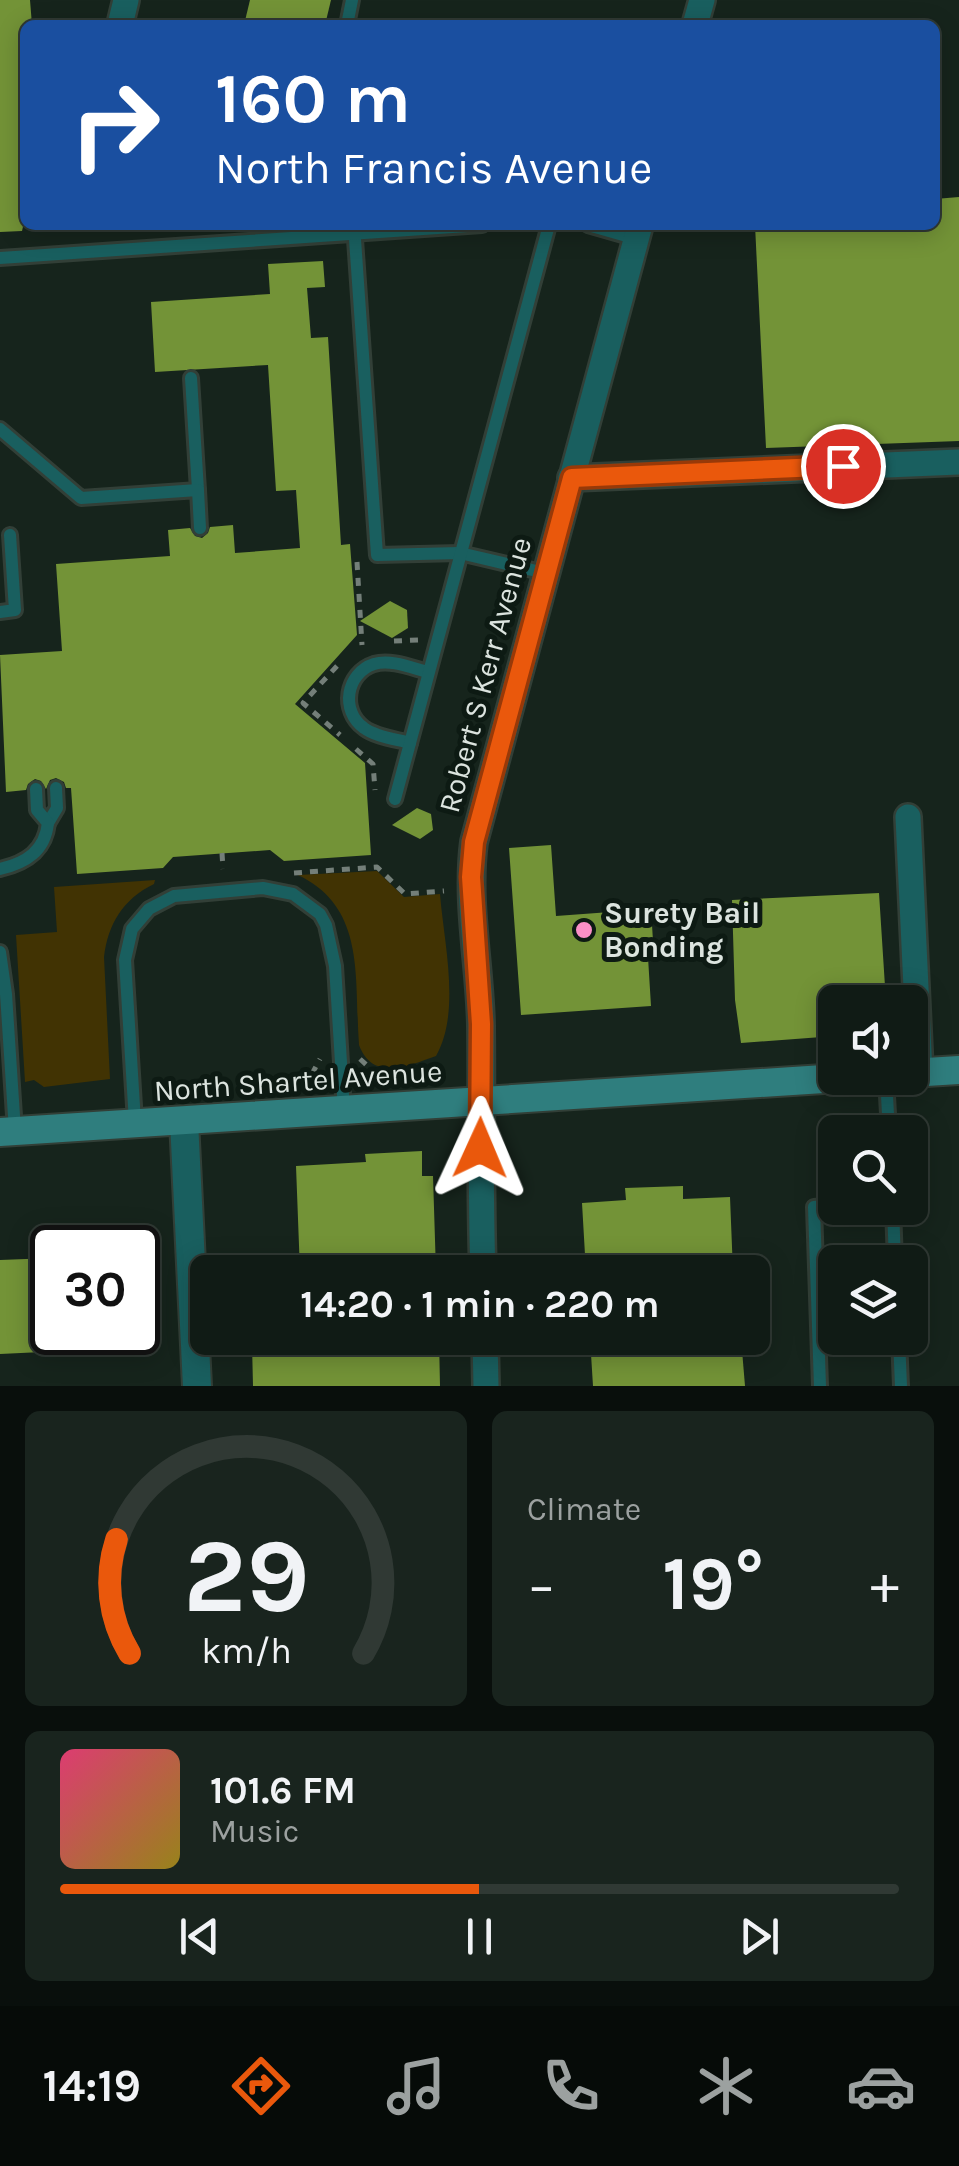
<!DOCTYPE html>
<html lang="en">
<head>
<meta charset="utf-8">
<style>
	:root { --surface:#101b15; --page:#19241e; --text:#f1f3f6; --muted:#9ca1a0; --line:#303934; --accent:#ea580c }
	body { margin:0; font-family:Karla,sans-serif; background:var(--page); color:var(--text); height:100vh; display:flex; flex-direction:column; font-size:38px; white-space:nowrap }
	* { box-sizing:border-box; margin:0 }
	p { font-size:32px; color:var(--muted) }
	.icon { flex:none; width:55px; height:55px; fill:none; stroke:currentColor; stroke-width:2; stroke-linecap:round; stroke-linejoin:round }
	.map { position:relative; height:1386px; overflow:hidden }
	.sheet { display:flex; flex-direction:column; gap:25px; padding:25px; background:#090f0c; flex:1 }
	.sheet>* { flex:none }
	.banner { position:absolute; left:20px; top:20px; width:920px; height:210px; border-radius:15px; box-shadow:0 5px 25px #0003,0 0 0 2px var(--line); background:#1a4fa0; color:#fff; overflow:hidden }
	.fabs { position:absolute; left:818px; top:985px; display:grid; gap:20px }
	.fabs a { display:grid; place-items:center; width:110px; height:110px; border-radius:15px; background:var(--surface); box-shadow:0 5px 25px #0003,0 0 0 2px var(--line); font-size:50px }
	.speed { position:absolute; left:30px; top:1225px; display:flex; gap:20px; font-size:50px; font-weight:700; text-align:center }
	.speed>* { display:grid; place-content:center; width:130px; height:130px; border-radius:50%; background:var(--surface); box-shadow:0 5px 25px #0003,0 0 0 2px var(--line); line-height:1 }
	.speed .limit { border:5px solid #111; border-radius:15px; background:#fff; color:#111 }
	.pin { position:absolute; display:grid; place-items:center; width:85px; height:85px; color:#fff; margin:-42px; border:5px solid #fff; border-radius:50%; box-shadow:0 2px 10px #0007 }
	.me { position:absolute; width:110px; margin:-55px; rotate:1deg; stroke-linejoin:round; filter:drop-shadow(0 0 8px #0008) }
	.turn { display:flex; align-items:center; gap:35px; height:210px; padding:0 30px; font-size:45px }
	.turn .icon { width:130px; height:130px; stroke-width:2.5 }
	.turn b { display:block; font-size:70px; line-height:85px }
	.big { font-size:75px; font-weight:700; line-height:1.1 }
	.sheet .card { flex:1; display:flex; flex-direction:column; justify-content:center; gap:15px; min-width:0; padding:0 35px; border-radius:15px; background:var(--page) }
	.sheet .dial { align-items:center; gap:0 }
	.dial svg { height:260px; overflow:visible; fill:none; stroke:var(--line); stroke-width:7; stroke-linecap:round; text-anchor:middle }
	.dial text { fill:var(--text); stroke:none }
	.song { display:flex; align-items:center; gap:30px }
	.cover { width:120px; height:120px; border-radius:15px; background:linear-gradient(135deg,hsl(340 70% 55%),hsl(50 70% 35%)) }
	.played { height:10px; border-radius:5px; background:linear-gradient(90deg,var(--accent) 50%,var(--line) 50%) }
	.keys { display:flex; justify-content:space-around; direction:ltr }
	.heat { display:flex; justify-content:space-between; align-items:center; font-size:55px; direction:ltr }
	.sheet .tiles { flex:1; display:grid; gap:25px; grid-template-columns:1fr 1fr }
	.card:last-child { grid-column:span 2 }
	.trip { position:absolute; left:190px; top:1255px; width:580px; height:100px; border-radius:15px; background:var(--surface); box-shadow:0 5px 25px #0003,0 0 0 2px var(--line); font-weight:700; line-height:100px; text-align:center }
	.tab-bar { display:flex; height:160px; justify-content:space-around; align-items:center; background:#060b08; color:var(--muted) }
	.tab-bar .icon { width:70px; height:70px }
	.tab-bar .current { color:var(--accent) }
	.tab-bar b { font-size:45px; color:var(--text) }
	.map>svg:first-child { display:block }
	.green { fill:#413303 }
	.building { fill:#739337 }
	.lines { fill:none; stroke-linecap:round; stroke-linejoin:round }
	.service-casing { stroke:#323f37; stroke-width:18 }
	.minor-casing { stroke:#323f37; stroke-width:30 }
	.tertiary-casing { stroke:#323f37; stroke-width:32 }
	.secondary-casing { stroke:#323f37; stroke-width:32 }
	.path { stroke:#747f79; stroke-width:5; stroke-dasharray:8 8; stroke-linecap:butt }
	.service { stroke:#195f5f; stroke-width:12 }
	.minor { stroke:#195f5f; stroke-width:25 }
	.tertiary { stroke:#195f5f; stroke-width:28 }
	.secondary { stroke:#2f7e7e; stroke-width:28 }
	.route-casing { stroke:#983908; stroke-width:25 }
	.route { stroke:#ea580c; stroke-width:18 }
	.poi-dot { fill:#fa8fc6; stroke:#0d1a13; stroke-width:4 }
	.labels { text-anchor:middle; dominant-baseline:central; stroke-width:10; stroke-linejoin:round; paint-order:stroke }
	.street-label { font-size:30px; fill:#dce4df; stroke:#0d1a13 }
	.poi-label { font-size:30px; font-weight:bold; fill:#dce4df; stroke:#0d1a13; text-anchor:start }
</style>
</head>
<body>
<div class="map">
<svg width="959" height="1386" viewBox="0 0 959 1386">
	<rect width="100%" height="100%" fill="#16241c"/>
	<g class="green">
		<path d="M377,871L404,897L440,894C444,944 461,1012 436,1056C408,1066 373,1082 359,1045C354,979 367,908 298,875Z"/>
		<path d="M155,880L154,884C123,899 108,924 104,957L110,1079L44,1087L34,1080L25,1082L16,935L57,932L54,887Z"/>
	</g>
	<g class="building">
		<path d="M0,0H30L32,25H25V218L22,231L0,232Z"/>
		<path d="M250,0H331L325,25H244Z"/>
		<path d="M959,197V441L766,448L755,225H935V199Z"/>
		<path d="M323,261L325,287L307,288L311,338L328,337L341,545L350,544L357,635L295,704L365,763L371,855L284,861L270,850L173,857L163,868L77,874L71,788H66L64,782L56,778L50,780L46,789L41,781L35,779L28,784L26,790L6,792L0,655L62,651L56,564L170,556L168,530L190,528L195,536L202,538L208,533L210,527L233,525L235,553L300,548L296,490L276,491L268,365L155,372L151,302L270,294L268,264Z"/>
		<path d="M390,601L407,610L408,628L392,638L360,621Z"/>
		<path d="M417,808L431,814L433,830L420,839L392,825Z"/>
		<path d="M551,845L556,916L651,909L653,941H647L651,1006L521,1015L509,848Z"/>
		<path d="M879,893L886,1002H835V1036L741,1043L735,1000L732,900Z"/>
		<path d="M422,1151V1176H433L436,1272H300L296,1166L366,1162L365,1154Z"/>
		<path d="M683,1186V1199L730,1197L733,1272H586L582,1203L626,1200L625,1188Z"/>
		<path d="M52,1258V1324H41L42,1352L0,1354V1260Z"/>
		<path d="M289,1338H439L440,1386H253L252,1344L289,1342Z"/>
		<path d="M590,1338H741L745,1386H593Z"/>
	</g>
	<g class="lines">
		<defs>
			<g id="service">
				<path d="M347,25L352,0"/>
				<path d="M354,225L377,555L460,553L545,573"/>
				<path d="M588,225L637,239"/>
				<path d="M0,258L482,225"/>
				<path d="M191,378L198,490"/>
				<path d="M0,429L81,498L198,490L200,528"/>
				<path d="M0,612L15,610L10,535"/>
				<path d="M410,743C395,739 376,737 364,728C340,711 346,673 374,664C391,659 412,668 428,672"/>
				<path d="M395,799L549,225"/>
				<path d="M48,823L57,808L56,788"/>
				<path d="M0,869C26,863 45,851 48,823L37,810L36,789"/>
				<path d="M0,952L6,994L15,1131"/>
				<path d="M886,1078L889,1132"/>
				<path d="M135,1122L125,960L132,929L149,909L174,896L263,888L293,894L320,914L326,925L335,966L344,1111"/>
				<path d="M893,1208L895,1262"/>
				<path d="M899,1338L901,1386"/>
				<path d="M820,1386L814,1207L835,1205"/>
			</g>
			<g id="minor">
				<path d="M120,25L126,0"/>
				<path d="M695,25L702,0"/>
				<path d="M571,478L959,462"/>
				<path d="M908,817L920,1073"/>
				<path d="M483,1272C480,1190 482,1108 481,1026C480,965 466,903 474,842L640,225"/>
				<path d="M485,1338L486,1386"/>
			</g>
			<path id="tertiary" d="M184,1121L197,1386"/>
			<g id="secondary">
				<path d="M910,1073L959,1070"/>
				<path d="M0,1132L839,1078"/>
			</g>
		</defs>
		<use href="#service" class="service-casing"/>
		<use href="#minor" class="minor-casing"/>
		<use href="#tertiary" class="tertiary-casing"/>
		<use href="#secondary" class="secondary-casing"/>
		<g class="path">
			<path d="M357,562L362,645"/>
			<path d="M394,641L418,640"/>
			<path d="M337,666L303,703L340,735"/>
			<path d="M356,749L373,764L375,790"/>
			<path d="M222,853L223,869"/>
			<path d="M294,873L377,867L405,894L444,891"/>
			<path d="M360,1059L371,1069"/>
			<path d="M312,1074L320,1059"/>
		</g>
		<use href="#service" class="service"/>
		<use href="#minor" class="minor"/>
		<use href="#tertiary" class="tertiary"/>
		<use href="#secondary" class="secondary"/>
	</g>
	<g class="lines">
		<defs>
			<path id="route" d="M480,1148L481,1024L471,877L474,842L572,478L843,466"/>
		</defs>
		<use href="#route" class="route-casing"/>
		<use href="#route" class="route"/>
	</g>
	<circle class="poi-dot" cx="584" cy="930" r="10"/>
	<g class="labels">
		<g class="street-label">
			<text transform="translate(485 675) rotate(-75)">Robert S Kerr Avenue</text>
			<text transform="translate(298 1081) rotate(-4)">North Shartel Avenue</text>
		</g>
		<g class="poi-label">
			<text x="604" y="913">Surety Bail<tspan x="604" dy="34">Bonding</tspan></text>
		</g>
	</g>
</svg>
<div class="fabs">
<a><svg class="icon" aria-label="sound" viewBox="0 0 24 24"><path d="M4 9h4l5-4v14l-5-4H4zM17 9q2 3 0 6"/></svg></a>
<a><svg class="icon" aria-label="search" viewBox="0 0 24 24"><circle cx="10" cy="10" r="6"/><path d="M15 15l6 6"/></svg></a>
<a><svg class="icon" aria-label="layers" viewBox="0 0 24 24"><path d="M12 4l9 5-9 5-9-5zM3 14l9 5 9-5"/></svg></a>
</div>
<div class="speed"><div class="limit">30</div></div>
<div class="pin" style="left:843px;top:466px;background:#d93025"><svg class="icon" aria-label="arrive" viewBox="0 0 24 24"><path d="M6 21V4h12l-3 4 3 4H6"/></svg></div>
<svg class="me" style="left:480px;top:1148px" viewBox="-20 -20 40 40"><path d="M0-17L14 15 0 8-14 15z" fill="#ea580c" stroke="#fff" stroke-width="4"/></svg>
<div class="trip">14:20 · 1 min · 220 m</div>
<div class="banner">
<div class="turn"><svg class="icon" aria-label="right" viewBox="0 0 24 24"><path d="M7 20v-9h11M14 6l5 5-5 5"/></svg><div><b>160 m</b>North Francis Avenue</div></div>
</div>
</div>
<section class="sheet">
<div class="tiles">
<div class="card dial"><svg viewBox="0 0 100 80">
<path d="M14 69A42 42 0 1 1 86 69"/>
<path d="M14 69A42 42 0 0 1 10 34" stroke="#ea580c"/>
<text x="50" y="56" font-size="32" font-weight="700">29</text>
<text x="50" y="72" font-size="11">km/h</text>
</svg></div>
<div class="card"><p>Climate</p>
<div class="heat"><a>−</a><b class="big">19°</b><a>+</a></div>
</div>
<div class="card">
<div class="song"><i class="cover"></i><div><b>101.6 FM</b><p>Music</p></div></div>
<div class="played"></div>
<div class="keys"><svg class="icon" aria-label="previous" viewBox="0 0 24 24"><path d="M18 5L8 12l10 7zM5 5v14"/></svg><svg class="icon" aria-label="pause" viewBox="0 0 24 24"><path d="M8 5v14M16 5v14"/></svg><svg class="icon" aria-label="next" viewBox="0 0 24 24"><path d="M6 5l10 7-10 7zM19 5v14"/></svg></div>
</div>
</div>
</section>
<nav class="tab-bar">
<b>14:19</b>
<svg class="icon current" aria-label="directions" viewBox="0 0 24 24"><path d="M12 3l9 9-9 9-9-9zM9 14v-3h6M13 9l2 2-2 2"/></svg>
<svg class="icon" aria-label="music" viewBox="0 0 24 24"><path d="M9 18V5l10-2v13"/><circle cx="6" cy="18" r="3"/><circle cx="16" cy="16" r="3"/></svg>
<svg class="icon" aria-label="phone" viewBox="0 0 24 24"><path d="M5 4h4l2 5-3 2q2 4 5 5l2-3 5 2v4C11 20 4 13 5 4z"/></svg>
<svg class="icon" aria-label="climate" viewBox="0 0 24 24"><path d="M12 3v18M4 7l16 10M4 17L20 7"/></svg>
<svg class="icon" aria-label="car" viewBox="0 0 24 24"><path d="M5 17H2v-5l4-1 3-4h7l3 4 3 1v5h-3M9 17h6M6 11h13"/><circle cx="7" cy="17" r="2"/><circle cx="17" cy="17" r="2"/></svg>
</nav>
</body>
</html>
